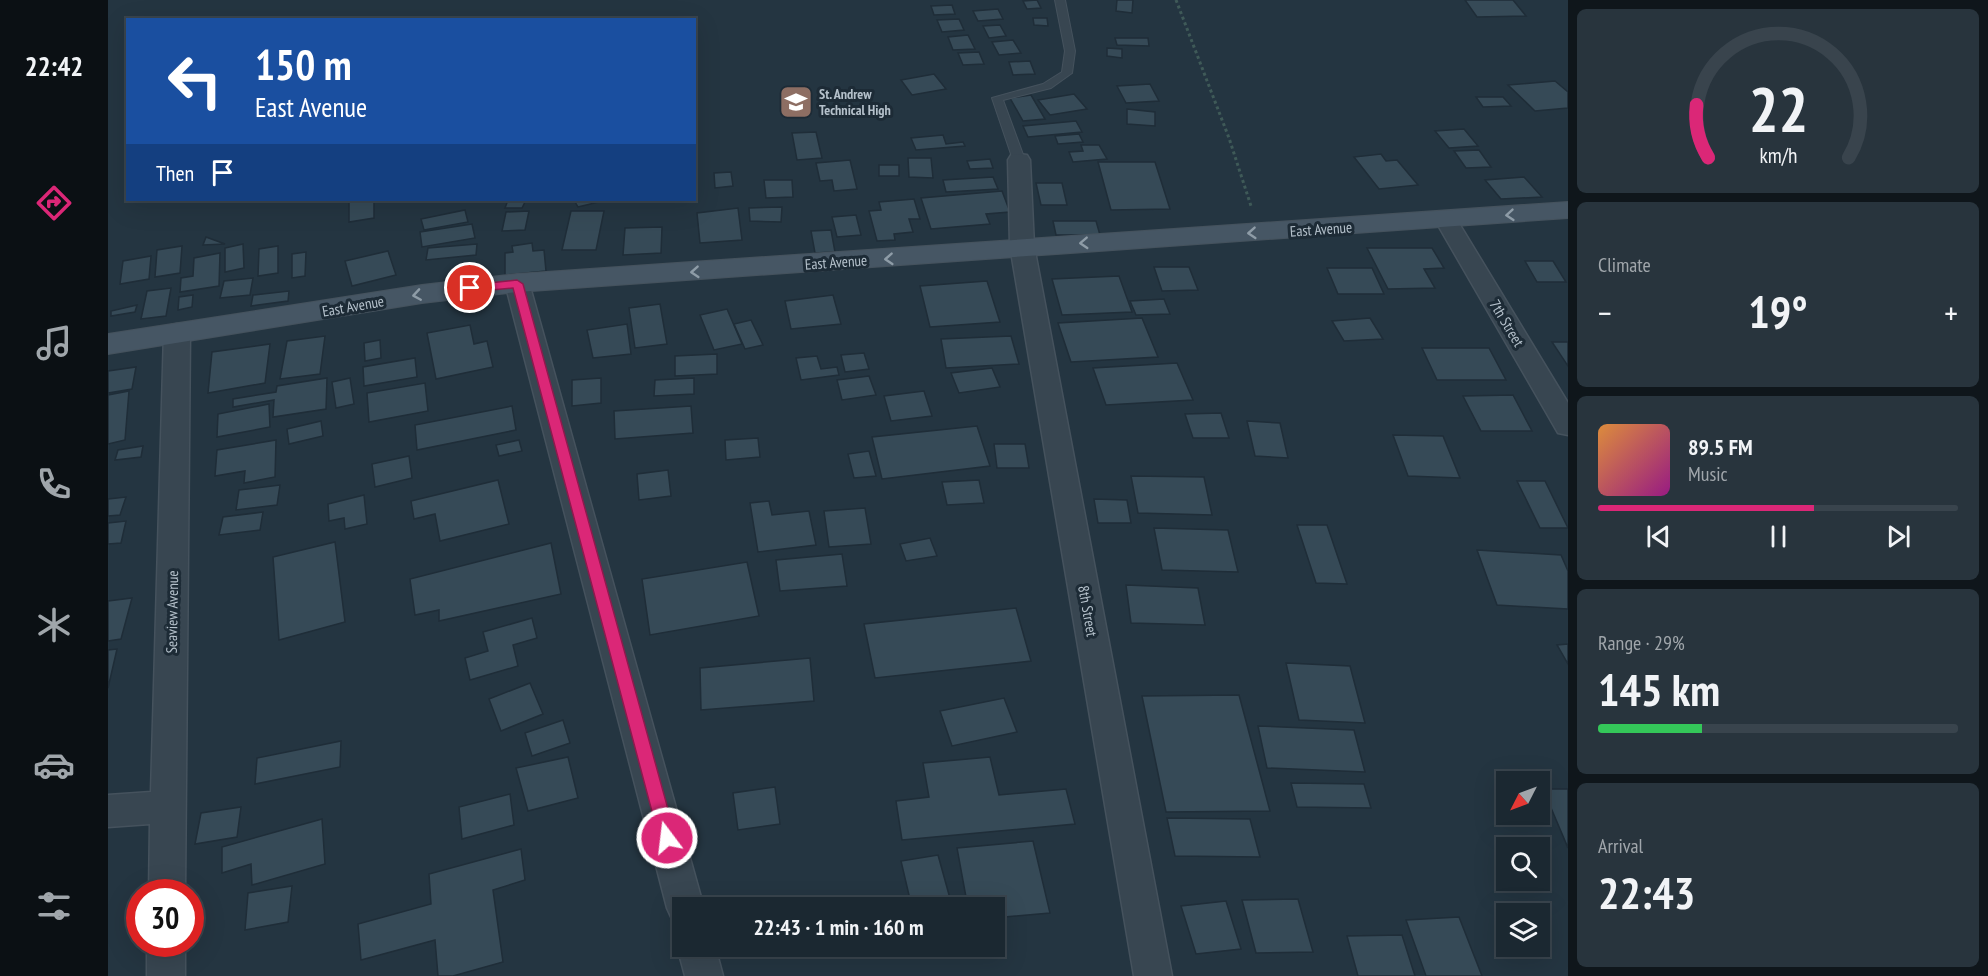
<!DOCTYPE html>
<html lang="en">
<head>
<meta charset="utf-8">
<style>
	:root { --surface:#1b2831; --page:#28343d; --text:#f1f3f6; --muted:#a0a6ab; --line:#39444d; --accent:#db2777 }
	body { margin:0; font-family:"PT Sans Narrow",sans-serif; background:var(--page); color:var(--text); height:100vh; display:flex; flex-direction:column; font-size:22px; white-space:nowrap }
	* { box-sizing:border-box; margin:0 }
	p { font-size:20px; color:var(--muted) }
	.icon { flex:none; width:33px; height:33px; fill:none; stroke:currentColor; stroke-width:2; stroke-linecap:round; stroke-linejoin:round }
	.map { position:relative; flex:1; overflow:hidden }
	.drawer { display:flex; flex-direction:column; gap:9px; padding:9px; background:#0f161b; width:420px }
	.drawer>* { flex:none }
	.hud { position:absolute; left:18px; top:18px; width:570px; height:183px; border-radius:0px; box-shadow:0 6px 24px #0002,0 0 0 2px var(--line); background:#1a4fa0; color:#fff; overflow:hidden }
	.needle { width:39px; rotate:228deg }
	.fabs { position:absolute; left:1388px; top:771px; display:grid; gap:12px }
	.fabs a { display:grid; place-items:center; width:54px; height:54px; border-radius:0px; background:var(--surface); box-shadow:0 6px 24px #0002,0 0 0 2px var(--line); font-size:30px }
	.speed { position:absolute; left:18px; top:879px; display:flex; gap:12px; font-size:30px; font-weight:700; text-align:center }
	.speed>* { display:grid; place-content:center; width:78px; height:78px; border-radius:50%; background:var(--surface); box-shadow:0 6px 24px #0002,0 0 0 2px var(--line); line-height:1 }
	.speed .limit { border:9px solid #d22; background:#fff; color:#111 }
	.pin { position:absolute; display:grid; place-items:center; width:51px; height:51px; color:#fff; margin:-26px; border:3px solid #fff; border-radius:50%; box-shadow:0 2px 6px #0007 }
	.me { position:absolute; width:66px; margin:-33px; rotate:345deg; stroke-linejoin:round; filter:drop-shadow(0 0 4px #0008) }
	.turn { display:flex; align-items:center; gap:21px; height:126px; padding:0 30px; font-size:27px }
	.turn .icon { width:78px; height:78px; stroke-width:2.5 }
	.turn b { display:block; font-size:42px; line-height:51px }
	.then { display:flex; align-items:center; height:57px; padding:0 30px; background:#0003; gap:12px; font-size:22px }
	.big { font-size:45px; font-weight:600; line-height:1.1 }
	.drawer .card { flex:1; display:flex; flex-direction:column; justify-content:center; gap:9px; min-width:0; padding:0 21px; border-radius:9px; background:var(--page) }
	.drawer .dial { align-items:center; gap:0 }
	.dial svg { height:156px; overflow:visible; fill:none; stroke:var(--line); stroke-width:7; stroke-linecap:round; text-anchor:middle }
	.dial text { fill:var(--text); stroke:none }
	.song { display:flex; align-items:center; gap:18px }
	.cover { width:72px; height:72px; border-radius:9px; background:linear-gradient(135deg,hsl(30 70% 55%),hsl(310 70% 35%)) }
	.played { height:6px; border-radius:3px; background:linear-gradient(90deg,var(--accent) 60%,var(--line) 60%) }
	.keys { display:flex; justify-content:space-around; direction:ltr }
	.heat { display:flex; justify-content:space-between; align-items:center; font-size:33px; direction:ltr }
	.charge { height:9px; border-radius:4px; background:linear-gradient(90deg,#34c759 29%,var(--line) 0) }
	.trip { position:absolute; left:564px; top:897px; width:333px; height:60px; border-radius:0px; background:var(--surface); box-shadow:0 6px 24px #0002,0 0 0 2px var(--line); font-weight:600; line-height:60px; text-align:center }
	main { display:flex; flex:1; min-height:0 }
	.menu { display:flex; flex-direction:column; width:108px; justify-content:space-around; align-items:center; background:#0b1014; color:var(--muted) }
	.menu .icon { width:42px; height:42px }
	.menu .active { color:var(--accent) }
	.menu b { font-size:27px; color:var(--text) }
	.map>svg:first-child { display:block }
	.building { fill:#364a57; stroke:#1f2d38; stroke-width:1.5 }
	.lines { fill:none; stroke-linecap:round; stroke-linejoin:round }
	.lane-casing { stroke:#45525d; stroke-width:2 }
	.street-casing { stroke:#45525d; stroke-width:3 }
	.secondary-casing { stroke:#45525d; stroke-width:2 }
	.path { stroke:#3f5a58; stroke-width:3; stroke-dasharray:3 3; stroke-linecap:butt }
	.lane { fill:#384651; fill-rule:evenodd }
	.street { fill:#384651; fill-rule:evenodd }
	.secondary { fill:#465664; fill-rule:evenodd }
	.oneway { stroke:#8e9ca7 }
	.route { fill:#db2777; stroke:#8e194d; stroke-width:1.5 }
	.labels { text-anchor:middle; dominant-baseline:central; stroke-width:6; stroke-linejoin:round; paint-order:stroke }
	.far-poi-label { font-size:14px; font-weight:bold; fill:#b5c1cb; stroke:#1d2b36; text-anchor:start }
	.street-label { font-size:15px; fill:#b5c1cb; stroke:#1d2b36 }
</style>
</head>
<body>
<main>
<nav class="menu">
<b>22:42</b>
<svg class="icon active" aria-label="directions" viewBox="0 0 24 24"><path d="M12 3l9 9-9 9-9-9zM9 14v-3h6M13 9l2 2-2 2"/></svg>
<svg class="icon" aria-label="music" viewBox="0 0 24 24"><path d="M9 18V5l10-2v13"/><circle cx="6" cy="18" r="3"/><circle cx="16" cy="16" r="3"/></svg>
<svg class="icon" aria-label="phone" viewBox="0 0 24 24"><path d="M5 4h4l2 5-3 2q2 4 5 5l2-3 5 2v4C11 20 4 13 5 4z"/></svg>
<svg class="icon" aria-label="climate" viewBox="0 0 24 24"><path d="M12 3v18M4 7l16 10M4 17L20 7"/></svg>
<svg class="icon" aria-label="car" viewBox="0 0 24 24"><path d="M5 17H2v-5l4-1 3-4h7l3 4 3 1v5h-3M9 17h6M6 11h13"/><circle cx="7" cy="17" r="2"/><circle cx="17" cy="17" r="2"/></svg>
<svg class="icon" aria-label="filters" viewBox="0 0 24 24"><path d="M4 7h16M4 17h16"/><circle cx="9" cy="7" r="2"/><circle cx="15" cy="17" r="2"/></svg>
</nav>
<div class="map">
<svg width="1460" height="976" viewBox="0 0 1460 976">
	<rect width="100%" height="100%" fill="#243541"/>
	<g class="building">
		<path d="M929,0L933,8L919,9L915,1Z"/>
		<path d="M1009,0H1025L1024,13L1008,11Z"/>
		<path d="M1357,0H1405L1418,16L1369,17Z"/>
		<path d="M844,5L847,14L826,15L823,6Z"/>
		<path d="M890,9L895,19L870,21L865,11Z"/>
		<path d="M925,18H939L940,26L926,25Z"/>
		<path d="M851,19L856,30L834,32L829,20Z"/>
		<path d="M892,25L898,36L881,38L875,26Z"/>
		<path d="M860,35L867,49L845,50L840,37Z"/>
		<path d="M1007,38H1040L1041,46L1009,45Z"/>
		<path d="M905,40L913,53L891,55L884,42Z"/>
		<path d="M999,48L1014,49V58L999,56Z"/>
		<path d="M871,52L876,64L855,65L850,53Z"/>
		<path d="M922,61L927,74L905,75L901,62Z"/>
		<path d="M826,74L838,89L804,95L793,80Z"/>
		<path d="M1447,81L1460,92V108L1427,111L1400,85Z"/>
		<path d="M1042,84L1051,101L1018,103L1009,86Z"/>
		<path d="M966,94L979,109L942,115L930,100Z"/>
		<path d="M923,95L937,119L915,121L902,98Z"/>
		<path d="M1368,97H1395L1403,106L1375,107Z"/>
		<path d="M1019,109L1047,112V126L1019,124Z"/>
		<path d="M968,121L974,132L920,137L915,126Z"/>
		<path d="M1356,129L1370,146L1341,148L1327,131Z"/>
		<path d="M708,132L714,158L689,160L684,133Z"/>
		<path d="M971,134L975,142L950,144L947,136Z"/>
		<path d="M835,135L838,144L855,142L857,146L808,150L803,138Z"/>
		<path d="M973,145H991L999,159L965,162L961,152L975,151Z"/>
		<path d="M1371,150L1383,167L1358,168L1346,151Z"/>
		<path d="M1273,154L1278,161L1289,160L1310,185L1271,189L1246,157Z"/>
		<path d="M800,158H823L825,178L801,177Z"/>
		<path d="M882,159L885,168L862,169L859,161Z"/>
		<path d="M742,160L749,189L726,191L724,180L712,181L708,163Z"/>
		<path d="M990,162H1047L1062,209L1003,210Z"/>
		<rect x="771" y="165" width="20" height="11"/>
		<path d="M623,172L625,186L607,188L606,173Z"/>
		<path d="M885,177L890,189L838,192L835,180Z"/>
		<path d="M1416,177L1434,197L1393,199L1377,180Z"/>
		<path d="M656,180H684L685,197L658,198Z"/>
		<path d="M928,183H954L959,205H933Z"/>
		<path d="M894,191L902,212L878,214L882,224L823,229L813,198Z"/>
		<path d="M806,199L812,219H801L805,232L786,234L787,240L769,241L761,211L773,210L771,202Z"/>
		<path d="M241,200H266V218L241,222Z"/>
		<path d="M400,200H418L414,208H397Z"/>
		<path d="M466,200H499L470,207Z"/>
		<path d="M674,207L673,222L642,221L641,208Z"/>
		<path d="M630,208L634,240L592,243L589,213Z"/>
		<path d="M357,210L360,222L316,230L313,219Z"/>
		<path d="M421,211L417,230L394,231L398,212Z"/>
		<path d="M463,211H496L488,250H454Z"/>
		<path d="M748,215L753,235L729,237L724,217Z"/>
		<path d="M945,221H988L992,235H948Z"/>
		<path d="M364,224L367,238L314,247L312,232Z"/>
		<path d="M554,227L553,253L515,255L517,228Z"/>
		<path d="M723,230L727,252L707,253L703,231Z"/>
		<path d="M98,237L117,244L95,245Z"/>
		<path d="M424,243L425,251L436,250L438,271L397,275V253L405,252L404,246Z"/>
		<path d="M135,244L136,268L117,272V248Z"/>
		<path d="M369,244L368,255L318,260L320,248Z"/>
		<path d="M74,246L72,273L47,277L49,250Z"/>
		<path d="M170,246V273L150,276L151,249Z"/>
		<path d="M1259,248H1324L1336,268L1316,269L1327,288L1280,289Z"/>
		<path d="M280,251L288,275L244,286L237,261Z"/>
		<path d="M198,252L197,276L184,278V254Z"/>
		<path d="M112,253L111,286L72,292L73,278L85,276L86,258Z"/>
		<path d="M43,256L41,279L12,284L15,261Z"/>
		<path d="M1417,261H1445L1458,282H1429Z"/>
		<path d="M1046,267H1081L1090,290L1054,291Z"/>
		<path d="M1219,268H1264L1276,294H1230Z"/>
		<path d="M1011,276L1024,312L954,315L944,279Z"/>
		<path d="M145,278L142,295L112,298L116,281Z"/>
		<path d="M879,281L892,322L822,327L812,286Z"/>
		<path d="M63,288L58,316L33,319L39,291Z"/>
		<path d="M181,291L180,301L143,306L145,295Z"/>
		<path d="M85,295L84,307L70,310L71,297Z"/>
		<path d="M725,295L733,324L683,329L677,301Z"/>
		<path d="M1056,299L1062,314L1028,315L1022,301Z"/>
		<path d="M552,304L559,344L527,348L521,308Z"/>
		<path d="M29,305L27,312L3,316V311Z"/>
		<path d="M619,309L634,344L606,350L592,315Z"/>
		<path d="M1034,318L1050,357L963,362L950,323Z"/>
		<path d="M1262,318L1275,339L1236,341L1224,321Z"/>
		<path d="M643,320L655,345L637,349L626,324Z"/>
		<path d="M519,324L523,354L485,358L479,330Z"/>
		<path d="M362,325L366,344L379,341L385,367L328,379L319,333Z"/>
		<path d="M217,336L212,374L172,379L179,341Z"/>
		<path d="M903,336L911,364L838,368L833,339Z"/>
		<path d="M272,340L273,358L257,361L256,343Z"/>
		<path d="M1444,342H1460V366Z"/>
		<path d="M162,344L157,383L100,393L104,352Z"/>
		<path d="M1314,348H1381L1398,380H1329Z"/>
		<path d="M756,353L761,369L737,372L733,355Z"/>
		<path d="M609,354V374L567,376V356Z"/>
		<path d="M709,356L713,369L729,367L731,375L693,380L688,358Z"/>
		<path d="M307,358L309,377L256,386L255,367Z"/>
		<path d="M1069,363L1085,400L998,405L985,368Z"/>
		<path d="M28,367L24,389L0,393V371Z"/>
		<path d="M884,368L892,387L851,393L843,373Z"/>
		<path d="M761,376L768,395L734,400L729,380Z"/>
		<path d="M219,378L218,409L165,417L166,400L125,407V399L168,392L169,386Z"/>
		<path d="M242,378L246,404L228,408L224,382Z"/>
		<path d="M493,378V403L464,406V380Z"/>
		<path d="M586,378V394L546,396L547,380Z"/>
		<path d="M317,383L320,411L261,422L259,393Z"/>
		<path d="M21,391L17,440L0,444V395Z"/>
		<path d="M816,391L824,416L783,421L776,396Z"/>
		<path d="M1405,395L1424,431H1373L1355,396Z"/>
		<path d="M161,404L162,427L109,437L110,414Z"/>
		<path d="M404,406L408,430L309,450L307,425Z"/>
		<path d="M583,406L585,433L507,439L506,411Z"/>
		<path d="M1113,413L1121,438H1085L1077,414Z"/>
		<path d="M213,421L215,436L181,444L179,429Z"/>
		<path d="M1139,421L1172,423L1180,458L1147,456Z"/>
		<path d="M869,426L882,466L774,479L764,437Z"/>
		<path d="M1285,435L1335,436L1352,478L1300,476Z"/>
		<path d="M650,438L652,457L618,460L617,440Z"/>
		<path d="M168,440L167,477L136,483L137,471L107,476L109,450Z"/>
		<path d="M411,440L414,451L391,456L388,445Z"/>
		<path d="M886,444H917L921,468H889Z"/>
		<path d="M35,446L33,457L7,460L10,450Z"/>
		<path d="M761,451L768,476L746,478L740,454Z"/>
		<path d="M301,456L304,478L267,487L264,464Z"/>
		<path d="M560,470L563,496L531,500L529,474Z"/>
		<path d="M1023,476L1096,477L1104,515L1030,513Z"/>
		<path d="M390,480L401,524L332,541L327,514L306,519L303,501Z"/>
		<path d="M871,480L876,503L839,505L834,482Z"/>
		<path d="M1409,481H1437L1460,528H1432Z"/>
		<path d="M172,485L169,505L128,510L131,490Z"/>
		<path d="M256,495L259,524L237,529L236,518L221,521L220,504Z"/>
		<path d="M18,497L12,515L0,516V499Z"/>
		<path d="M986,499L1019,500L1023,523H990Z"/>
		<path d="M661,501L664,515L701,511L708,545L650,552L642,503Z"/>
		<path d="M757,508L763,544L721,547L716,511Z"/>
		<path d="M155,512L152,530L111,535L115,517Z"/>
		<path d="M18,521L13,543L0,544V523Z"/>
		<path d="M1189,525H1219L1239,584L1208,583Z"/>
		<path d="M1046,528L1120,530L1130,572L1054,570Z"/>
		<path d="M822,538L829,556L798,561L792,544Z"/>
		<path d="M227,542L237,622L171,640L165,557Z"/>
		<path d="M443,543L453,594L331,621V610L307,615L302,579Z"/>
		<path d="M1369,550L1453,555L1460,571V609L1389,605Z"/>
		<path d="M734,554L739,586L672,591L668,560Z"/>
		<path d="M639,562L651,616L542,635L534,579Z"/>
		<path d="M1018,585L1090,588L1097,625L1023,623Z"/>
		<path d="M24,598L13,639L0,641V601Z"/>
		<path d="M908,608L923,661L767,678L756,624Z"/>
		<path d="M424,618L429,638L405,645L410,666L362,680L357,658L380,651L375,632Z"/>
		<path d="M1460,644V664L1449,645Z"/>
		<path d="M9,649L0,688V650Z"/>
		<path d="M702,658L706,701L593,710L592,668Z"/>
		<path d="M1178,663L1242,666L1257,723L1191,720Z"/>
		<path d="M422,683L435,714L393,731L381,699Z"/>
		<path d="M1131,695L1162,811L1058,812L1034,696Z"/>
		<path d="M896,698L909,732L844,746L832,711Z"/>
		<path d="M455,720L462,743L424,756L417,733Z"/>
		<path d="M1150,726L1246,730L1257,772L1159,768Z"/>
		<path d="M233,741L232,767L147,784L149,758Z"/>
		<path d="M460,757L470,798L420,811L408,768Z"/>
		<path d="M882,757L891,795L958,789L967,824L794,840L788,801L821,797L815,763Z"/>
		<path d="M1183,783L1256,784L1263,808L1189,807Z"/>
		<path d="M667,787L672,824L630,830L625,793Z"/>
		<path d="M1435,789H1460V848Z"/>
		<path d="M402,794L406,825L354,839L351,807Z"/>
		<path d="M133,807L129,837L87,844L93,813Z"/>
		<path d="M1059,818L1142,819L1152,857L1067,856Z"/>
		<path d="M214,819L217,864L144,885L143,864L114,873V847Z"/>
		<path d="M925,841L942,913L886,918V908H860L849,848Z"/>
		<path d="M413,849L417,880L385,890L395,962L345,976H330L327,940L253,960L250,924L323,904L321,874Z"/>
		<path d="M830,855L843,902L804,908L793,861Z"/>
		<path d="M184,886L180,922L137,930L140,893Z"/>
		<path d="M1190,899L1205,952L1148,953L1134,900Z"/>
		<path d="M1118,901L1133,949L1088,954L1073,906Z"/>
		<path d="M1351,917L1374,976H1318L1298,920Z"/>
		<path d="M1294,935L1307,976H1250L1239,936Z"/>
	</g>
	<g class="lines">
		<defs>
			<path id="lane" d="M947,0H957L967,51L964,73L943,88L895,100L917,160L911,163L905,160L884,98L935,84L954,72L957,51Z"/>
			<g id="street">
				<path d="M911,154L919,155L922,160L926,246L1064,976H1026L902,246L900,160L903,155Z"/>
				<path d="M1338,213L1346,215L1349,220L1460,403V435L1450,433L1327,220L1330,215Z"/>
				<path d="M409,275L418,278L421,283L596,908H574V924L565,921L559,908L397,283L400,278Z"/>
				<path d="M69,324L78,326L82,332L77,892H41L42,824L0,827V795L43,792L56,332L60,326Z"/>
				<path d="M574,933V946H607L615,976H577L569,946Z"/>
				<rect x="39" y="944" width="38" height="32"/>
			</g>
			<path id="secondary" d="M1460,202V218L409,292L314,303L0,354V334L314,285L409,274Z"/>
		</defs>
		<use href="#lane" class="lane-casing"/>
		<use href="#street" class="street-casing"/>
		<use href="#secondary" class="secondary-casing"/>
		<path class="path" d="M1068,0L1121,138L1143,206"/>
		<use href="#lane" class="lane"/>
		<use href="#street" class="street"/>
		<use href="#secondary" class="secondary"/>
	</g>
	<defs><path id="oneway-chevron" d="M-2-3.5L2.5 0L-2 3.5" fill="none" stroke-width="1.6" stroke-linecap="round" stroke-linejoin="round" transform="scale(1.5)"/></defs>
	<g class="oneway">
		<use href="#oneway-chevron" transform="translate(1402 215) rotate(175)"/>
		<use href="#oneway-chevron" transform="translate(1144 233) rotate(176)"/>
		<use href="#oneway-chevron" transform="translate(976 243) rotate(177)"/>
		<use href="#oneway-chevron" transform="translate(781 259) rotate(176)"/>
		<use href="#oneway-chevron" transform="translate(587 272) rotate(176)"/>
		<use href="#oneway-chevron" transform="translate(309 295) rotate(171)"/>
	</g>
	<path class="route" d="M409,280L415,284L568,838L565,844L559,846L553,844L551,838L405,288L362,292L356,288L362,285Z"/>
	<defs>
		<symbol id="school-square" viewBox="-11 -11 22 22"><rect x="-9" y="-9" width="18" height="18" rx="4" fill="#8d6e63" stroke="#1d2b36"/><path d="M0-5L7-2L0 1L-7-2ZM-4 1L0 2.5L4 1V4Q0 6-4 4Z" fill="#fff"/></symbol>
	</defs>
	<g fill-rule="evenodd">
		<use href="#school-square" x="669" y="83" width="38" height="38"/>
	</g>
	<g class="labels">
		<g class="far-poi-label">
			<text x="711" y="94">St. Andrew<tspan x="711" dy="16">Technical High</tspan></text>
		</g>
		<g class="street-label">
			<text transform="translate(1213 229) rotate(-4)">East Avenue</text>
			<text transform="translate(728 262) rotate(-4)">East Avenue</text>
			<text transform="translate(245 306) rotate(-10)">East Avenue</text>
			<text transform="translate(1399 323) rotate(59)">7th Street</text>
			<text transform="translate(980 611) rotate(80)">8th Street</text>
			<text transform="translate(64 612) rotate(-89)">Seaview Avenue</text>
		</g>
	</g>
</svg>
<div class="fabs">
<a><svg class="needle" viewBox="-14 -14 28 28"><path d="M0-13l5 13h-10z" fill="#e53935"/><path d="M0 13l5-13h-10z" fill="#a0a6ab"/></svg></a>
<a><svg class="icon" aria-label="search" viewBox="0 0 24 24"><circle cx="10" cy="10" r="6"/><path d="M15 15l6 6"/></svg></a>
<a><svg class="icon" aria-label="layers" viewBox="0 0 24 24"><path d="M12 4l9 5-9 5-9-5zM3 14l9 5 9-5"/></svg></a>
</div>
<div class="speed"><div class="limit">30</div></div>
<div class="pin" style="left:362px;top:288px;background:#d93025"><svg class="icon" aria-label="arrive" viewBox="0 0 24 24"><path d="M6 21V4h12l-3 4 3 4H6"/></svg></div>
<svg class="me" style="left:559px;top:838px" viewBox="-20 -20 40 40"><circle r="17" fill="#db2777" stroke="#fff" stroke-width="3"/><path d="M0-11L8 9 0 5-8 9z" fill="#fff"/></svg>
<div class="trip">22:43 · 1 min · 160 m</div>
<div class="hud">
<div class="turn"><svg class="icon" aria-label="left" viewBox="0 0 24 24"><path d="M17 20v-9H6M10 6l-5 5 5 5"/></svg><div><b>150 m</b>East Avenue</div></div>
<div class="then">Then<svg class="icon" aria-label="arrive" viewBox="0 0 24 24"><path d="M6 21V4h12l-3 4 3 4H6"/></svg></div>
</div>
</div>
<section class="drawer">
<div class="card dial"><svg viewBox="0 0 100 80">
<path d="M14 69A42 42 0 1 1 86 69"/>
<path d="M14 69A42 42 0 0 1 8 42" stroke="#db2777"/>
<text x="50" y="56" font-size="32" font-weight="700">22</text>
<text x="50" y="72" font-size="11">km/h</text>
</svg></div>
<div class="card"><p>Climate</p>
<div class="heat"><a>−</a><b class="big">19°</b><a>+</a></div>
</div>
<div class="card">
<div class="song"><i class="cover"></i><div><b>89.5 FM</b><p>Music</p></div></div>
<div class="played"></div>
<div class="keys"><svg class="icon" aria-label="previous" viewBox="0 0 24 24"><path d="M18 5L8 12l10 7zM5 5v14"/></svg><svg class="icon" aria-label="pause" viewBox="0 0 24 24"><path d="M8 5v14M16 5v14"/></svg><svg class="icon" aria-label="next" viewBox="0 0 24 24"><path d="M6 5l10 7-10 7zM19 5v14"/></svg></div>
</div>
<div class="card"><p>Range · 29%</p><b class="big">145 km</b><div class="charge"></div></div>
<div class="card"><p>Arrival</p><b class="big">22:43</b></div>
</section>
</main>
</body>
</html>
